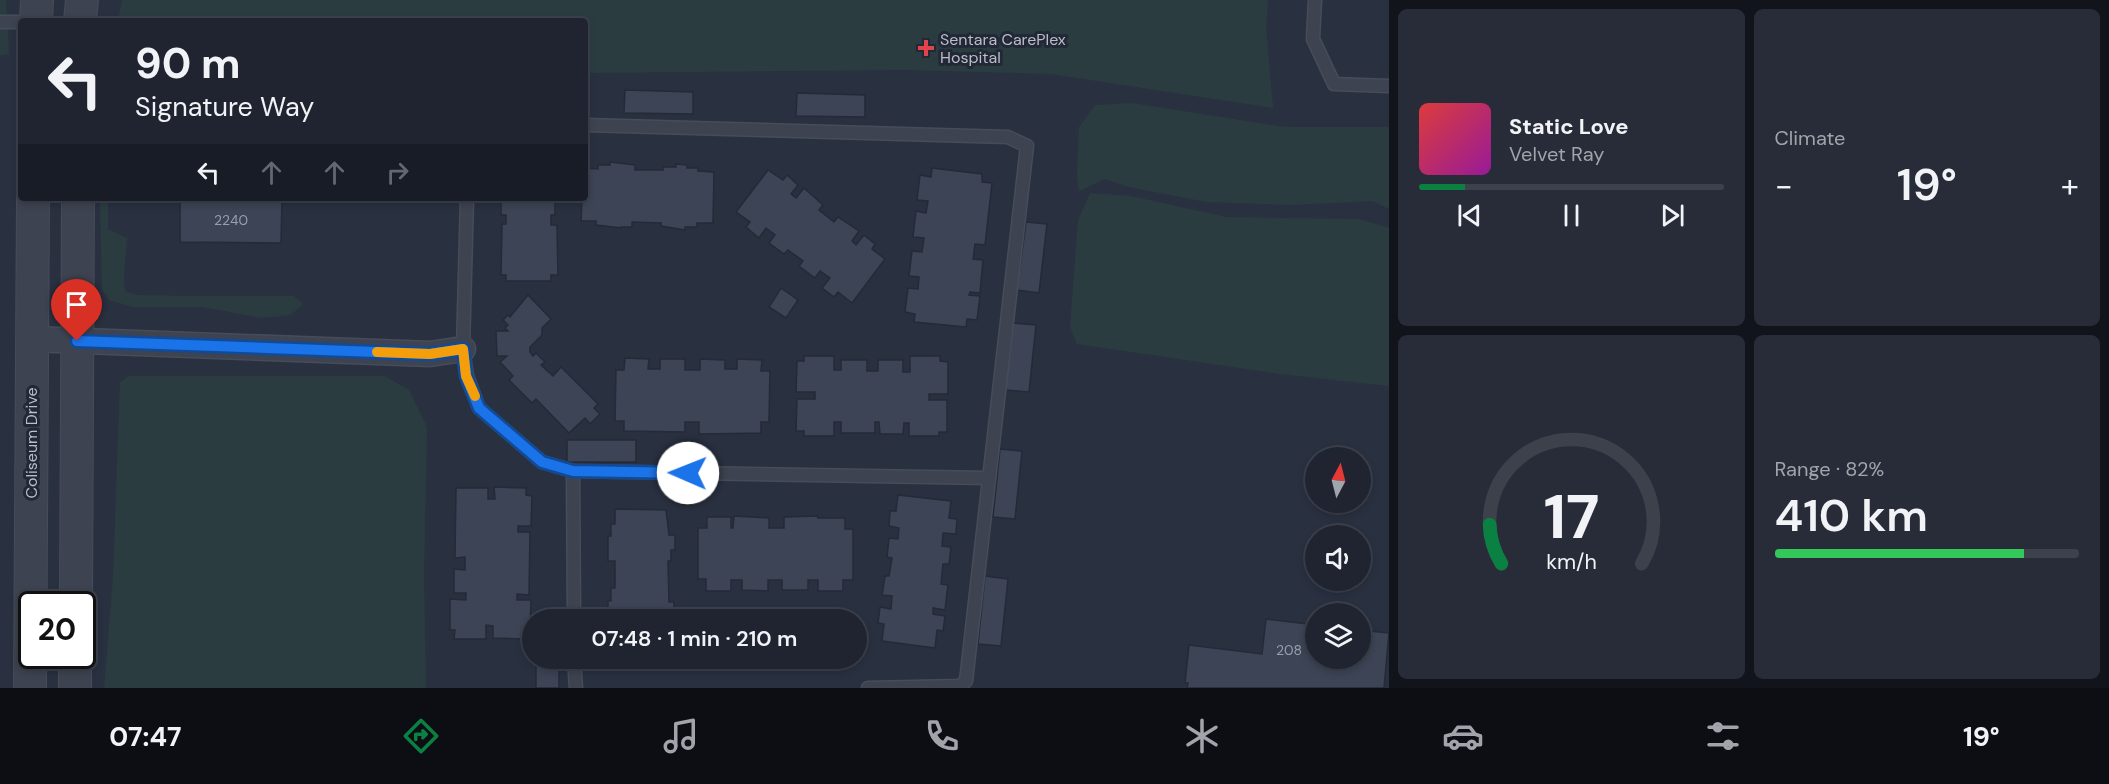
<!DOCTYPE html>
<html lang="en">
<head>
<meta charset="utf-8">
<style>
	:root { --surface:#1f2430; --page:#272c38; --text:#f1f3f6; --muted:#a1a4ab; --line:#3c414c; --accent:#0b8043 }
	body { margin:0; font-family:"DM Sans",sans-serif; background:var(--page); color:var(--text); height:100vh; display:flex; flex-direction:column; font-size:22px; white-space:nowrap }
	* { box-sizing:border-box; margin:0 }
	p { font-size:20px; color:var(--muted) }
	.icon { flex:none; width:33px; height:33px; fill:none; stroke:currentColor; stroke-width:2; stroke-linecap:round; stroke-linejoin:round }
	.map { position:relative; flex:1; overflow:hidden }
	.side { display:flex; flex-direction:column; gap:9px; padding:9px; background:#11141a; width:720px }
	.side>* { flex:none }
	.hud { position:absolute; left:18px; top:18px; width:570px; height:183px; border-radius:6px; box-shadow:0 3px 9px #0003,0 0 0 2px var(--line); background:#1f2430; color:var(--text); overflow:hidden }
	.needle { width:39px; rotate:7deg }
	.controls { position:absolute; left:1305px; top:447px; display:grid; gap:12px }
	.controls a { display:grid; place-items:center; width:66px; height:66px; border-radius:50%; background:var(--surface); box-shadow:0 3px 9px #0003,0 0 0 2px var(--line); font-size:30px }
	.speed { position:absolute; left:18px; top:591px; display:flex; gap:12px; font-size:30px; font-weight:700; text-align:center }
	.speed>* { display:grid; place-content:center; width:78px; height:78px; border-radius:50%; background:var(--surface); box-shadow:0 3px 9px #0003,0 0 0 2px var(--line); line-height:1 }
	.speed .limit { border:3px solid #111; border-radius:9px; background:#fff; color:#111 }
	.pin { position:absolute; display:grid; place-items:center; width:51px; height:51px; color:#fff; margin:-62px -26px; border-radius:50% 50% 50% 0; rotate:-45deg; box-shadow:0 0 6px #0007 }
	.pin .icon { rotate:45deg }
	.me { position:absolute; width:66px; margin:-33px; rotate:271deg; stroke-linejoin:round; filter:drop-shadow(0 0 4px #0008) }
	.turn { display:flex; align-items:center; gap:21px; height:126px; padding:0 18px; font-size:27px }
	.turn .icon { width:78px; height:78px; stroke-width:2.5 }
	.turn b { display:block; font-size:42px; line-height:51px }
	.lanes { display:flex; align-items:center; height:57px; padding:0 18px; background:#0003; justify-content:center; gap:30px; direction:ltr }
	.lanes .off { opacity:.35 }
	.big { font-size:45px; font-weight:600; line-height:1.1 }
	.side .card { flex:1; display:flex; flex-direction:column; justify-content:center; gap:9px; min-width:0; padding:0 21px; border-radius:9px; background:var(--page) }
	.side .dial { align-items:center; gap:0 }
	.dial svg { height:156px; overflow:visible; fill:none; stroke:var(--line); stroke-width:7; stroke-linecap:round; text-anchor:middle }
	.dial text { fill:var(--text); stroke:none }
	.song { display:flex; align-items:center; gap:18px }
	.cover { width:72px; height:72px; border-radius:9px; background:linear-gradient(135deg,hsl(0 70% 55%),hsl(300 70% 35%)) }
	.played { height:6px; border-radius:3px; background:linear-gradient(90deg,var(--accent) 15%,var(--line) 15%) }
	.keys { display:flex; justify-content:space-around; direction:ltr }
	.heat { display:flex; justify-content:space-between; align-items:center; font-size:33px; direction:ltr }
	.charge { height:9px; border-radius:4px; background:linear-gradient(90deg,#34c759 82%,var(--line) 0) }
	.side .tiles { flex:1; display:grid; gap:9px; grid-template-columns:repeat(2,1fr) }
	.trip { position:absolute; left:522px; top:609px; width:345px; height:60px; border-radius:30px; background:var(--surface); box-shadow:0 3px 9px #0003,0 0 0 2px var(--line); font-weight:600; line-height:60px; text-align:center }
	.tab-bar { display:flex; height:96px; justify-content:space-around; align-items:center; background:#0c0e13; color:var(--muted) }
	.tab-bar .icon { width:42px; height:42px }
	.tab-bar .selected { color:var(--accent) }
	.tab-bar b { font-size:27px; color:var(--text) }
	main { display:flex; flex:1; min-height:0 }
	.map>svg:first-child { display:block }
	.green { fill:#2b3c41 }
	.building { fill:#3c4455; stroke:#242a37; stroke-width:1.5 }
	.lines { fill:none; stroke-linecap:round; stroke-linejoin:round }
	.service-casing { stroke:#474c59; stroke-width:15 }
	.minor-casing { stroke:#474c59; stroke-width:27 }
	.tertiary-casing { stroke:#474c59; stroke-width:34 }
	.service { stroke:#3d4350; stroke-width:12 }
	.minor { stroke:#3d4350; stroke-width:24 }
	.tertiary { stroke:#3d4350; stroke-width:32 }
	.route-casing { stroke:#114b97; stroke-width:15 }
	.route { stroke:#1a73e8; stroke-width:10 }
	.slow { stroke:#f59e0b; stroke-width:10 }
	.health-dot { fill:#e0444e; stroke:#222835; stroke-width:2 }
	.labels { text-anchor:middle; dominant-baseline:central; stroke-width:6; stroke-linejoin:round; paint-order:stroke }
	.number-label { font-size:14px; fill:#989eab }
	.poi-label { font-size:16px; fill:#babeca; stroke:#222835; text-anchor:start }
	.street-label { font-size:16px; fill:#babeca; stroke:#222835 }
</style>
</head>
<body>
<main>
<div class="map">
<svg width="1389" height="688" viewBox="0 0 1389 688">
	<rect width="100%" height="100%" fill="#293040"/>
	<g class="green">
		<path d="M0,0H6L9,54L0,55Z"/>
		<path d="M122,0H1268L1266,27L1273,108L1051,74L904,70L585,73V21H118Z"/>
		<path d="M1132,103L1285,127H1389V209L1373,201L1290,205L1206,202L1129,187L1105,179L1079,191L1077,176L1079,127L1095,105Z"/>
		<path d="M1090,193L1131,196L1226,217L1359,219L1389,228V386L1280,374L1077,344L1070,327L1078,220Z"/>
		<path d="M100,198H108V229L127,238C127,253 121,281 126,292L138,295L190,296H294L303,304L291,315L261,318L203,307H133L109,300L102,290Z"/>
		<path d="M129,376H385L409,390L427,427L424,574L426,688H104L113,578L120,382Z"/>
	</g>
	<g class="building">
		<path d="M625,90L693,92V114L624,113Z"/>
		<path d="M797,93L865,95V117L796,116Z"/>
		<path d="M610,162L635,165V170H663V167H676V164L687,165V168H698V171L714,172L713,223H697V227H685V230L661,226V223L632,222V227H621V228L596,225V221H581L582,198H585V168L598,169V165H610Z"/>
		<path d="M932,168L982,174V182L992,183L985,245L975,244L973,259L983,260L980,293L970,292L969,295L980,296L977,320L967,319L966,327L914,322L915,314L905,312L908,288L918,289L919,277L909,276L912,251L922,252L924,238L913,237L916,211L926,213L928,201L917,200L920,175L931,177Z"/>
		<path d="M768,170L783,180L787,175L798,185L791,194L796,198L804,188L823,205L819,210L834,222L838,217L859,231L852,241L856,245L864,235L875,244L872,249L885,259L852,303L838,292L834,297L822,288L830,278L820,271L815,278L799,266L803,261L788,250L784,254L769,243L775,235L766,228L759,238L746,227L750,222L736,212Z"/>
		<path d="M180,198H282L281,243L180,242Z"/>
		<path d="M501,198H555V215H551V225H557L558,275H551V281H506V275H501L502,224H506V215H501Z"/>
		<path d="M1026,222L1047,224L1039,293L1017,290Z"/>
		<path d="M781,288L798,300L786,318L769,307Z"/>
		<path d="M528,295L551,319L542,328V335L530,347V352L533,356L536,353L545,362L541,365L553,376L561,367L598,404L594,408L600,414L590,424L585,418L569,433L536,399L532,403L509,380L513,376L500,362L507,356H497L496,331H508L505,328L508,325L503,320L508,315L510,317Z"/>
		<path d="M1013,323L1036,325L1029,392L1005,390Z"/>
		<path d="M804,356H834V370H841V360H867V371H878V360H903V372H910V356H940V361L948,362V394H929V400H947V432H939V436H909V423H904L903,434H880L879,422H875V433H841V422H834V436H804V431H796L797,399H815V392H796L797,361H804Z"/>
		<path d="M625,358L649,359L648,369H660V359H685V370H700V359L725,360V369H737V359L762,360L761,371H770L769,422H761V433L699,434V422H685V432L624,431V421H615L616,370H624Z"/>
		<rect x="567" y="440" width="69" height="22"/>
		<path d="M1000,449L1022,451L1015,519L993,517Z"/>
		<path d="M494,487L526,488V495L532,496L531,526H518V532H530L529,595L517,594V600H531L530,631H527V639L493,638V626L486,625V639H454L455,630H450V599L466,600V593H454V569L465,570V557L455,558L456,488H488V499H495Z"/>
		<path d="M898,495L951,501L949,518L957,519L956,534L943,533L942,546L951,547L949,564H943L941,584L948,585L945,610L933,608V614L945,616L943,631L937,630L935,648L882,641L884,624L878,623L880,607L891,609L892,596L882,595L885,576H889L892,558L887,557L889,538L898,539L899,528L889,526L890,511H896Z"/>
		<path d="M615,509L666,510L669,535H675V550H671V561H668L669,602H674V614H670V620H608V600L611,601V588H615V561H608V536H611V524H615Z"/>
		<path d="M734,516L769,518V528H784V517L817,516L818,518H845V529H853V580H843V591H818V580H808V590H782V580H768V591L742,590V580H731V591H706V579H698V528H707V517H731V528H733Z"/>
		<path d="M985,576L1008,579L1001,646L978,644Z"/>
		<path d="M1266,619L1316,625V658H1360V630L1389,633L1384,688H1187L1188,683H1185L1189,645L1262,654Z"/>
		<rect x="536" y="658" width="23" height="30"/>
	</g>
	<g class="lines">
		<defs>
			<g id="service">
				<path d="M1315,0L1313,39L1334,84L1389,86"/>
				<path d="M0,22H21"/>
				<path d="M585,125L1008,137L1027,146L966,681L960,686L868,688"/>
				<path d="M467,198L463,349L467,376L479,408L542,462L573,471L989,478"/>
				<path d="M573,471L574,620"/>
				<path d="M574,658L576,688"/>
			</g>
			<path id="minor" d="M31,339L430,354L463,349"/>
			<g id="tertiary">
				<path d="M36,21L37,0"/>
				<path d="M80,21L82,0"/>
				<path d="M76,604L78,198"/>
				<path d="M30,688L33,198"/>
				<path d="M75,688V656"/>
			</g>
		</defs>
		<use href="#service" class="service-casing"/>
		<use href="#minor" class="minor-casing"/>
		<use href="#tertiary" class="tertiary-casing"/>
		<use href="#service" class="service"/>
		<use href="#minor" class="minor"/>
		<use href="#tertiary" class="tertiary"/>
	</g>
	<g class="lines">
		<defs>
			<path id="route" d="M77,341L430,354L463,349L466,376L479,408L542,462L573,471L688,473"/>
		</defs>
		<use href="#route" class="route-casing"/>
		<use href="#route" class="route"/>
		<path class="slow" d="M377,352L430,354L463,349L466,376L475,396"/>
	</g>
	<path class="health-dot" d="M923 39h6v6h6v6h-6v6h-6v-6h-6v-6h6z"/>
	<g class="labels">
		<g class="number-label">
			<text x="231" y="220">2240</text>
			<text x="1289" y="650">208</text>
		</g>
		<g class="poi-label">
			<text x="940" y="39">Sentara CarePlex<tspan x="940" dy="18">Hospital</tspan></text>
		</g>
		<g class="street-label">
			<text transform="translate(31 443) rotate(-90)">Coliseum Drive</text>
		</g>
	</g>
</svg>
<div class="controls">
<a><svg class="needle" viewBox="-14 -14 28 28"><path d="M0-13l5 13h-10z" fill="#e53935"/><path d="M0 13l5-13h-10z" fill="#a1a4ab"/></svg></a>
<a><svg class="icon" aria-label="sound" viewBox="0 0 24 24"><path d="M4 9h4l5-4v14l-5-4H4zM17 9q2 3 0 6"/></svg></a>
<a><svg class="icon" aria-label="layers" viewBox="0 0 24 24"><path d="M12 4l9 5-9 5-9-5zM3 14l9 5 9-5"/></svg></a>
</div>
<div class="speed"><div class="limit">20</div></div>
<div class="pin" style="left:77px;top:341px;background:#d93025"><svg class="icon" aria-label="arrive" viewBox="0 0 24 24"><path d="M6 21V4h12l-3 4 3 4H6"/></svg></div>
<svg class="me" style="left:688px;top:473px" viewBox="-20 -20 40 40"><circle r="19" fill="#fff"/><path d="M0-13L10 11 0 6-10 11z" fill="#1a73e8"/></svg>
<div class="trip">07:48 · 1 min · 210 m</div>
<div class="hud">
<div class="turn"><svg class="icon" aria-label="left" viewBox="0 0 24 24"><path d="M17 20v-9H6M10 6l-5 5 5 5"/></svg><div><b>90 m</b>Signature Way</div></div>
<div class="lanes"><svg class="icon" aria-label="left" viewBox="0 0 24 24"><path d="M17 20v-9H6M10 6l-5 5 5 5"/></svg><svg class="icon off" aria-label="ahead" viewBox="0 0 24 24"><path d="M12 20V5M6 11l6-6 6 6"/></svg><svg class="icon off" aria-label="ahead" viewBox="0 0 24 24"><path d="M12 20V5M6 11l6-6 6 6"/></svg><svg class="icon off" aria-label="right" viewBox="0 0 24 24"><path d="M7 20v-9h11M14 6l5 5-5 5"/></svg></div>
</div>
</div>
<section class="side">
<div class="tiles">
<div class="card">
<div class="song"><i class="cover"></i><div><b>Static Love</b><p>Velvet Ray</p></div></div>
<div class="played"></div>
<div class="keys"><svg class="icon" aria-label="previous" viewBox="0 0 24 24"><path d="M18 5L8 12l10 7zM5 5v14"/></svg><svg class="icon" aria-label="pause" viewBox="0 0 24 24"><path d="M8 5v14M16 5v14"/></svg><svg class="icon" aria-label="next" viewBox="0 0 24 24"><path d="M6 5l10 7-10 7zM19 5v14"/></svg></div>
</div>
<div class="card"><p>Climate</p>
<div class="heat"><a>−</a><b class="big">19°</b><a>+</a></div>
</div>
<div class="card dial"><svg viewBox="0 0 100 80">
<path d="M14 69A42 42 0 1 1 86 69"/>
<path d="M14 69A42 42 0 0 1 8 49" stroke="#0b8043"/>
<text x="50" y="56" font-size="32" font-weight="700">17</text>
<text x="50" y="72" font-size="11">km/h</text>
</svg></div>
<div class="card"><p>Range · 82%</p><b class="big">410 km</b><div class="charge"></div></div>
</div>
</section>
</main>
<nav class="tab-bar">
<b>07:47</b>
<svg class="icon selected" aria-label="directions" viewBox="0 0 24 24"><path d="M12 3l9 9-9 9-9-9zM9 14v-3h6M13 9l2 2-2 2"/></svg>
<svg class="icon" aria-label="music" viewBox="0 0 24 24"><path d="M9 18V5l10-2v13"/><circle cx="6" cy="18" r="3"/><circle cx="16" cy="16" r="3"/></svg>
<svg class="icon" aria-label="phone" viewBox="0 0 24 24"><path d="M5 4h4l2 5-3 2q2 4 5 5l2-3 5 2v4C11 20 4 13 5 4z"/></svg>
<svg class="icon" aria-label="climate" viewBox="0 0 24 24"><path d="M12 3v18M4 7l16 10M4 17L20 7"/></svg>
<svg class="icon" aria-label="car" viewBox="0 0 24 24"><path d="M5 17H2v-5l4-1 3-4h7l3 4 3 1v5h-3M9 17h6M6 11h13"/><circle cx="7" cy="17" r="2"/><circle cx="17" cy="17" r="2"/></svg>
<svg class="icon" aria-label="filters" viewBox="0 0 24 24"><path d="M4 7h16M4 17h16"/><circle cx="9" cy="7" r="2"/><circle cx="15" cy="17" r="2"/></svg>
<b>19°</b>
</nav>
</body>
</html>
